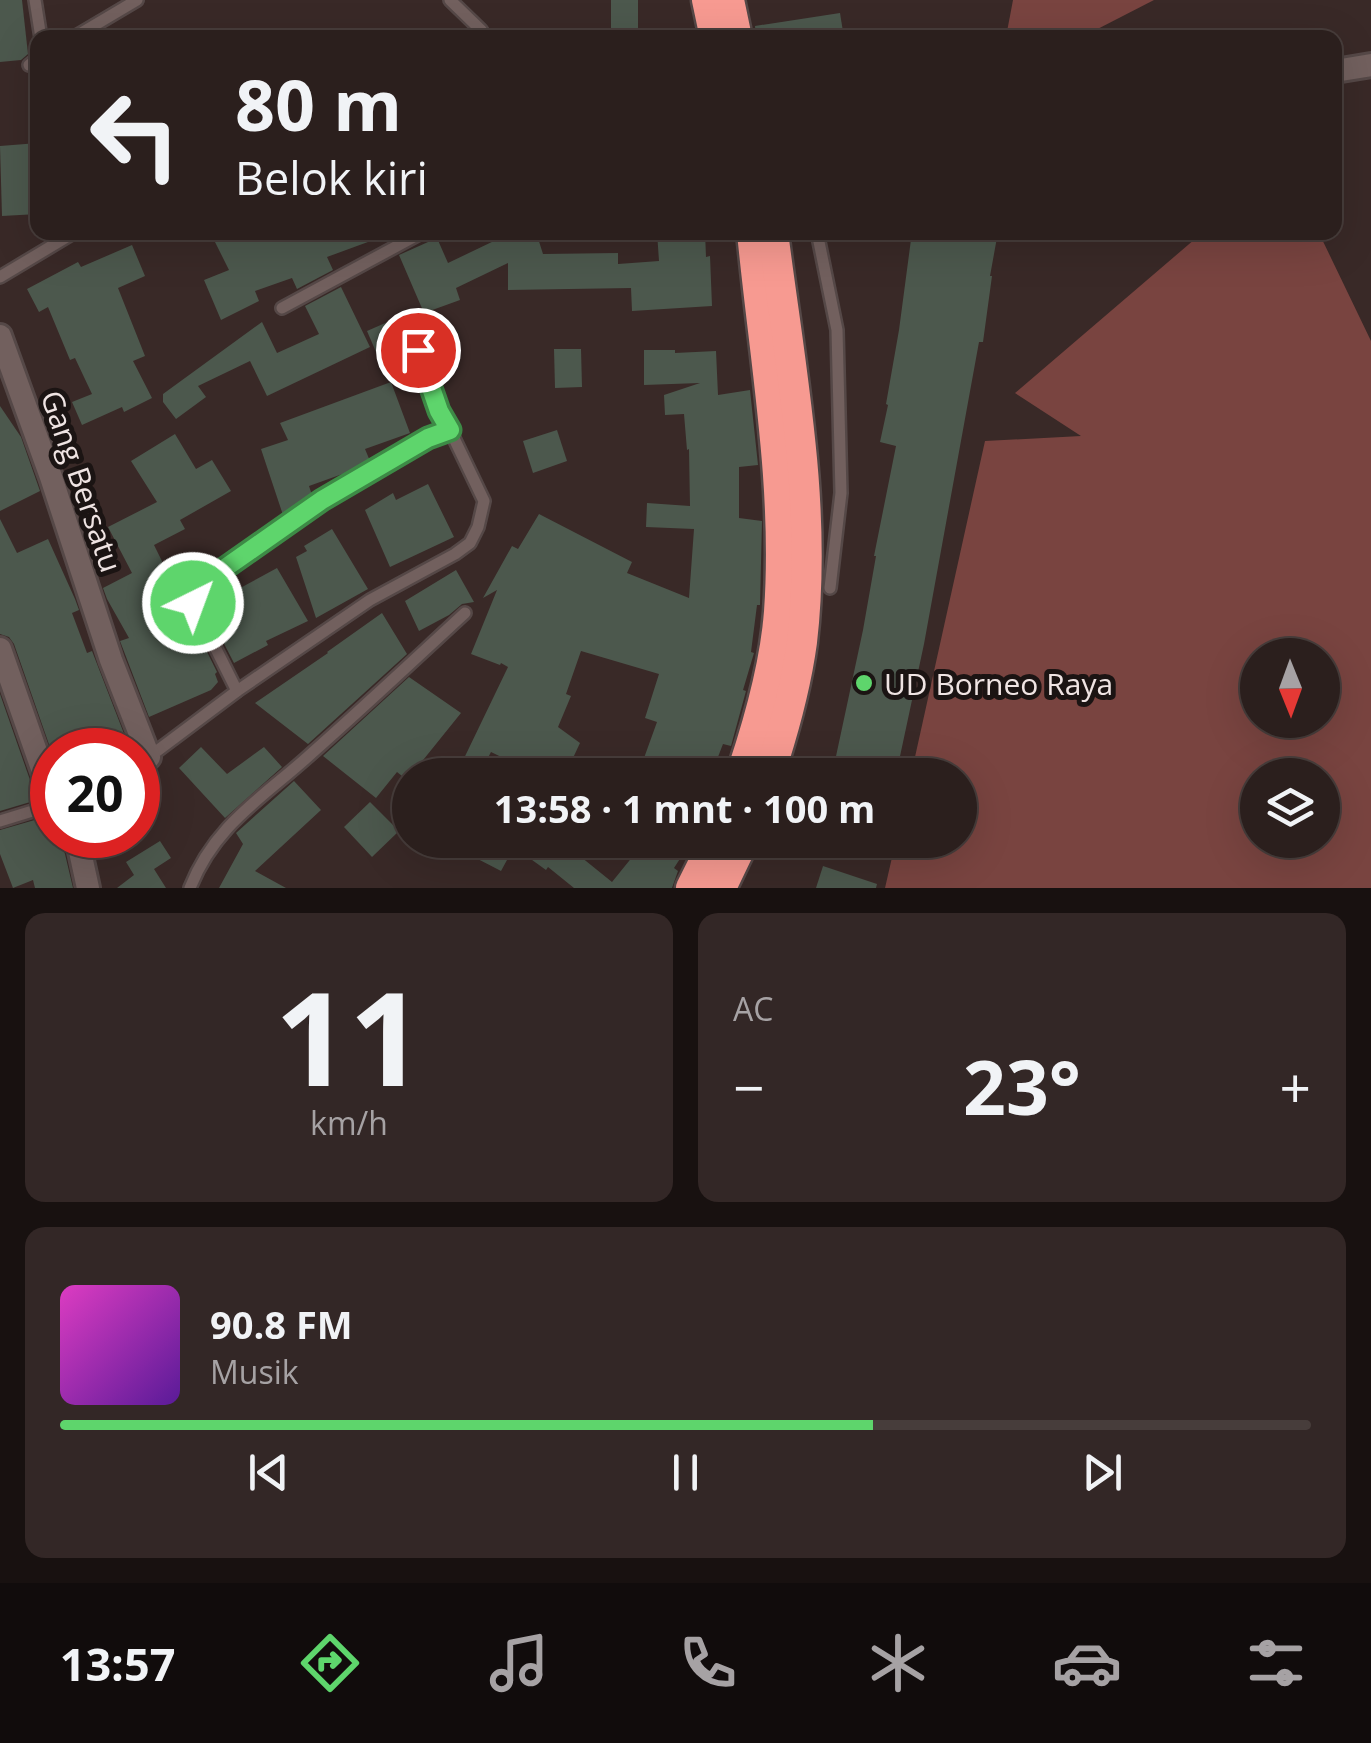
<!DOCTYPE html>
<html lang="id">
<head>
<meta charset="utf-8">
<style>
	:root { --surface:#2b1f1d; --page:#332726; --text:#f1f3f6; --muted:#a6a2a4; --line:#473d3b; --accent:#5ed56c }
	body { margin:0; font-family:"Open Sans",sans-serif; background:var(--page); color:var(--text); height:100vh; display:flex; flex-direction:column; font-size:38px; white-space:nowrap }
	* { box-sizing:border-box; margin:0 }
	p { font-size:32px; color:var(--muted) }
	.icon { flex:none; width:55px; height:55px; fill:none; stroke:currentColor; stroke-width:2; stroke-linecap:round; stroke-linejoin:round }
	.map { position:relative; height:888px; overflow:hidden }
	.details { display:flex; flex-direction:column; gap:25px; padding:25px; background:#181110; flex:1 }
	.details>* { flex:none }
	.guide { position:absolute; left:30px; top:30px; width:1312px; height:210px; border-radius:20px; box-shadow:0 10px 40px #0002,0 0 0 2px var(--line); background:#2b1f1d; color:var(--text); overflow:hidden }
	.needle { width:65px; rotate:179deg }
	.buttons { position:absolute; left:1240px; top:638px; display:grid; gap:20px }
	.buttons a { display:grid; place-items:center; width:100px; height:100px; border-radius:50%; background:var(--surface); box-shadow:0 10px 40px #0002,0 0 0 2px var(--line); font-size:50px }
	.speed { position:absolute; left:30px; top:728px; display:flex; gap:20px; font-size:50px; font-weight:700; text-align:center }
	.speed>* { display:grid; place-content:center; width:130px; height:130px; border-radius:50%; background:var(--surface); box-shadow:0 10px 40px #0002,0 0 0 2px var(--line); line-height:1 }
	.speed .limit { border:15px solid #d22; background:#fff; color:#111 }
	.pin { position:absolute; display:grid; place-items:center; width:85px; height:85px; color:#fff; margin:-42px; border:5px solid #fff; border-radius:50%; box-shadow:0 2px 10px #0007 }
	.me { position:absolute; width:110px; margin:-55px; rotate:42deg; stroke-linejoin:round; filter:drop-shadow(0 0 8px #0008) }
	.turn { display:flex; align-items:center; gap:35px; height:210px; padding:0 40px; font-size:45px }
	.turn .icon { width:130px; height:130px; stroke-width:2.5 }
	.turn b { display:block; font-size:70px; line-height:85px }
	.big { font-size:75px; font-weight:700; line-height:1.1 }
	.details .tile { flex:1; display:flex; flex-direction:column; justify-content:center; gap:15px; min-width:0; padding:0 35px; border-radius:20px; background:var(--page) }
	.details .dial { align-items:center; gap:0 }
	.dial b { font-size:130px; line-height:1 }
	.song { display:flex; align-items:center; gap:30px }
	.cover { width:120px; height:120px; border-radius:15px; background:linear-gradient(135deg,hsl(310 70% 55%),hsl(270 70% 35%)) }
	.played { height:10px; border-radius:5px; background:linear-gradient(90deg,var(--accent) 65%,var(--line) 65%) }
	.keys { display:flex; justify-content:space-around; direction:ltr }
	.heat { display:flex; justify-content:space-between; align-items:center; font-size:55px; direction:ltr }
	.details .tiles { flex:1; display:grid; gap:25px; grid-template-columns:1fr 1fr }
	.tile:last-child { grid-column:span 2 }
	.trip { position:absolute; left:392px; top:758px; width:585px; height:100px; border-radius:50px; background:var(--surface); box-shadow:0 10px 40px #0002,0 0 0 2px var(--line); font-weight:700; line-height:100px; text-align:center }
	.tabs { display:flex; height:160px; justify-content:space-around; align-items:center; background:#110c0c; color:var(--muted) }
	.tabs .icon { width:70px; height:70px }
	.tabs .on { color:var(--accent) }
	.tabs b { font-size:45px; color:var(--text) }
	.map>svg:first-child { display:block }
	.green { fill:#794440; fill-rule:evenodd }
	.building { fill:#4c584d }
	.lines { fill:none; stroke-linecap:round; stroke-linejoin:round }
	.lane-casing { stroke:#554847; stroke-width:16 }
	.street-casing { stroke:#554847; stroke-width:28 }
	.highway-casing { stroke:#554847; stroke-width:35 }
	.lane { stroke:#72605e; stroke-width:11 }
	.street { stroke:#72605e; stroke-width:22 }
	.highway { stroke:#f79a91; stroke-width:30 }
	.route-casing { stroke:#3d8a46; stroke-width:25 }
	.route { stroke:#5ed56c; stroke-width:18 }
	.poi-dot { fill:#5ed56c; stroke:#1b1413; stroke-width:4 }
	.labels { text-anchor:middle; dominant-baseline:central; stroke-width:10; stroke-linejoin:round; paint-order:stroke }
	.street-label { font-size:30px; fill:#efe4e3; stroke:#1b1413 }
	.poi-label { font-size:30px; fill:#efe4e3; stroke:#1b1413; text-anchor:start }
</style>
</head>
<body>
<div class="map">
<svg width="1371" height="888" viewBox="0 0 1371 888">
	<rect width="100%" height="100%" fill="#392927"/>
	<g class="green">
		<path d="M1013,0H1154L1082,37H1006Z"/>
		<path d="M1202,233H1319L1371,341V888H885L896,840H960V775H911L985,441L1081,436L1015,393ZM1258,655H1322V720H1258ZM1258,775H1322V840H1258Z"/>
	</g>
	<g class="building">
		<path d="M0,0H22L28,54L21,60L0,62Z"/>
		<rect x="611" y="0" width="27" height="38"/>
		<path d="M840,13L844,38H756L755,26Z"/>
		<path d="M38,143V214L2,216L0,146Z"/>
		<path d="M210,232H386L387,235L327,257L333,270L297,289L292,278L255,291L259,301L221,320L204,280L229,270Z"/>
		<path d="M494,232H536L543,254L618,253V264L659,261L657,232H705L706,257L710,256L712,306L632,311L631,288L508,290V263L456,288L460,300L424,313L399,255L437,238L448,263L496,240Z"/>
		<path d="M912,232H998L990,276H992L983,342H979L924,644L896,775H832L863,630L876,556H874L896,446L880,442L888,405L886,404L899,330Z"/>
		<path d="M132,245L145,276L118,288L145,356L133,361L152,398L124,412L122,407L82,425L72,402L92,394L75,358L70,360L48,307L39,312L27,289L78,262L81,267Z"/>
		<path d="M341,287L370,347L267,396L250,361L198,386L206,397L176,419L163,402V394L262,322L277,353L319,334L305,306Z"/>
		<path d="M399,317L407,347L379,359L367,331Z"/>
		<path d="M554,349H581L582,387L555,388Z"/>
		<path d="M644,350H675V353L716,351L718,395L750,390L758,465L739,467V518L762,521L760,605H757L751,652L754,653L743,690L746,691L731,746L723,744L711,775H690L644,758L657,722L645,718L659,674L581,651L566,694L571,696L558,727L580,743L565,775H538L491,752L479,775H456L508,667L501,663L500,665L471,654L497,590L483,598L512,546L518,549L539,514L632,562L627,573L689,598L694,529L646,527L647,503L690,506L689,449L687,450L684,414L665,415L664,395L700,383L644,385Z"/>
		<path d="M391,382L410,433L365,449L370,461L349,474L348,472L309,486L312,495L283,515L261,449L288,440L280,423Z"/>
		<path d="M0,406L21,437L40,491L0,511Z"/>
		<path d="M557,430L567,461L533,473L523,441Z"/>
		<path d="M175,434L196,469L212,460L231,491L180,520L185,529L154,545L217,672L215,674L218,682L211,690L149,717L120,641L129,638L107,599L103,588L132,573L108,527L157,502L131,461Z"/>
		<path d="M428,484L454,537L390,567L365,510L393,493L396,500Z"/>
		<path d="M0,519L17,553L48,539L75,599L79,610L72,613L87,653L92,651L128,744L114,750H52V753L14,644L9,637L0,634Z"/>
		<path d="M332,529L368,589L316,618L296,557L307,551L304,546Z"/>
		<path d="M277,568L308,621L266,641L268,645L234,663L205,607Z"/>
		<path d="M456,570L474,602L462,604L449,615L419,631L405,601Z"/>
		<path d="M382,613L407,654L308,744L255,703L328,653L327,652Z"/>
		<path d="M409,677L461,713L407,780L397,772L376,798L323,756Z"/>
		<path d="M0,694L37,800L0,811Z"/>
		<path d="M201,747L227,774L264,747L282,767L225,818L179,768Z"/>
		<path d="M294,781L321,810L255,871L286,888H219L243,844L236,833Z"/>
		<path d="M370,802L399,831L372,857L344,827Z"/>
		<path d="M52,815V835H57L65,854L73,888H35L33,880L13,888L0,854V830Z"/>
		<path d="M441,840H560L612,882L646,840H692L674,868L678,871L672,888H574L548,867L546,870L514,847L501,871Z"/>
		<path d="M160,841L171,858L154,869L166,888H117L134,875L126,862Z"/>
		<path d="M823,866L877,884L876,888H816Z"/>
	</g>
	<g class="lines">
		<defs>
			<g id="lane">
				<path d="M35,0L41,38"/>
				<path d="M450,0L481,30L486,38"/>
				<path d="M73,38L137,0"/>
				<path d="M29,65L38,58"/>
				<path d="M817,232L837,330L841,493L830,588"/>
				<path d="M0,277L75,232"/>
				<path d="M282,308L423,232"/>
				<path d="M237,691L370,600L455,554L470,543L478,527L484,501L450,430"/>
				<path d="M149,757L237,691L193,603L194,593L198,587L322,500L428,438L450,430L439,411L408,320"/>
				<path d="M0,821L52,805"/>
				<path d="M190,888C215,824 264,797 312,753C364,707 414,660 465,613"/>
			</g>
			<g id="street">
				<path d="M1335,71L1371,65"/>
				<path d="M0,336L51,477L111,660L149,757L138,763"/>
				<path d="M0,649L52,797"/>
				<path d="M72,835L79,847L88,888"/>
			</g>
			<g id="highway">
				<path d="M707,0L715,38"/>
				<path d="M729,0L737,38"/>
				<path d="M741,775C758,725 775,665 779,612C788,485 764,358 752,232"/>
				<path d="M769,775C783,733 796,686 802,642C818,506 790,367 773,232"/>
				<path d="M691,888L715,840"/>
				<path d="M721,888L744,840"/>
			</g>
		</defs>
		<use href="#lane" class="lane-casing"/>
		<use href="#street" class="street-casing"/>
		<use href="#highway" class="highway-casing"/>
		<use href="#lane" class="lane"/>
		<use href="#street" class="street"/>
		<use href="#highway" class="highway"/>
	</g>
	<g class="lines">
		<defs>
			<path id="route" d="M193,603L194,593L198,587L322,500L428,438L450,430L439,411L418,350"/>
		</defs>
		<use href="#route" class="route-casing"/>
		<use href="#route" class="route"/>
	</g>
	<circle class="poi-dot" cx="864" cy="683" r="10"/>
	<g class="labels">
		<g class="street-label">
			<text transform="translate(82 481) rotate(71)">Gang Bersatu</text>
		</g>
		<g class="poi-label">
			<text x="884" y="683">UD Borneo Raya</text>
		</g>
	</g>
</svg>
<div class="buttons">
<a><svg class="needle" viewBox="-14 -14 28 28"><path d="M0-13l5 13h-10z" fill="#e53935"/><path d="M0 13l5-13h-10z" fill="#a6a2a4"/></svg></a>
<a><svg class="icon" aria-label="layers" viewBox="0 0 24 24"><path d="M12 4l9 5-9 5-9-5zM3 14l9 5 9-5"/></svg></a>
</div>
<div class="speed"><div class="limit">20</div></div>
<div class="pin" style="left:418px;top:350px;background:#d93025"><svg class="icon" aria-label="arrive" viewBox="0 0 24 24"><path d="M6 21V4h12l-3 4 3 4H6"/></svg></div>
<svg class="me" style="left:193px;top:603px" viewBox="-20 -20 40 40"><circle r="17" fill="#5ed56c" stroke="#fff" stroke-width="3"/><path d="M0-11L8 9 0 5-8 9z" fill="#fff"/></svg>
<div class="trip">13:58 · 1 mnt · 100 m</div>
<div class="guide">
<div class="turn"><svg class="icon" aria-label="left" viewBox="0 0 24 24"><path d="M17 20v-9H6M10 6l-5 5 5 5"/></svg><div><b>80 m</b>Belok kiri</div></div>
</div>
</div>
<section class="details">
<div class="tiles">
<div class="tile dial"><b>11</b><p>km/h</p></div>
<div class="tile"><p>AC</p>
<div class="heat"><a>−</a><b class="big">23°</b><a>+</a></div>
</div>
<div class="tile">
<div class="song"><i class="cover"></i><div><b>90.8 FM</b><p>Musik</p></div></div>
<div class="played"></div>
<div class="keys"><svg class="icon" aria-label="previous" viewBox="0 0 24 24"><path d="M18 5L8 12l10 7zM5 5v14"/></svg><svg class="icon" aria-label="pause" viewBox="0 0 24 24"><path d="M8 5v14M16 5v14"/></svg><svg class="icon" aria-label="next" viewBox="0 0 24 24"><path d="M6 5l10 7-10 7zM19 5v14"/></svg></div>
</div>
</div>
</section>
<nav class="tabs">
<b>13:57</b>
<svg class="icon on" aria-label="directions" viewBox="0 0 24 24"><path d="M12 3l9 9-9 9-9-9zM9 14v-3h6M13 9l2 2-2 2"/></svg>
<svg class="icon" aria-label="music" viewBox="0 0 24 24"><path d="M9 18V5l10-2v13"/><circle cx="6" cy="18" r="3"/><circle cx="16" cy="16" r="3"/></svg>
<svg class="icon" aria-label="phone" viewBox="0 0 24 24"><path d="M5 4h4l2 5-3 2q2 4 5 5l2-3 5 2v4C11 20 4 13 5 4z"/></svg>
<svg class="icon" aria-label="climate" viewBox="0 0 24 24"><path d="M12 3v18M4 7l16 10M4 17L20 7"/></svg>
<svg class="icon" aria-label="car" viewBox="0 0 24 24"><path d="M5 17H2v-5l4-1 3-4h7l3 4 3 1v5h-3M9 17h6M6 11h13"/><circle cx="7" cy="17" r="2"/><circle cx="17" cy="17" r="2"/></svg>
<svg class="icon" aria-label="filters" viewBox="0 0 24 24"><path d="M4 7h16M4 17h16"/><circle cx="9" cy="7" r="2"/><circle cx="15" cy="17" r="2"/></svg>
</nav>
</body>
</html>
